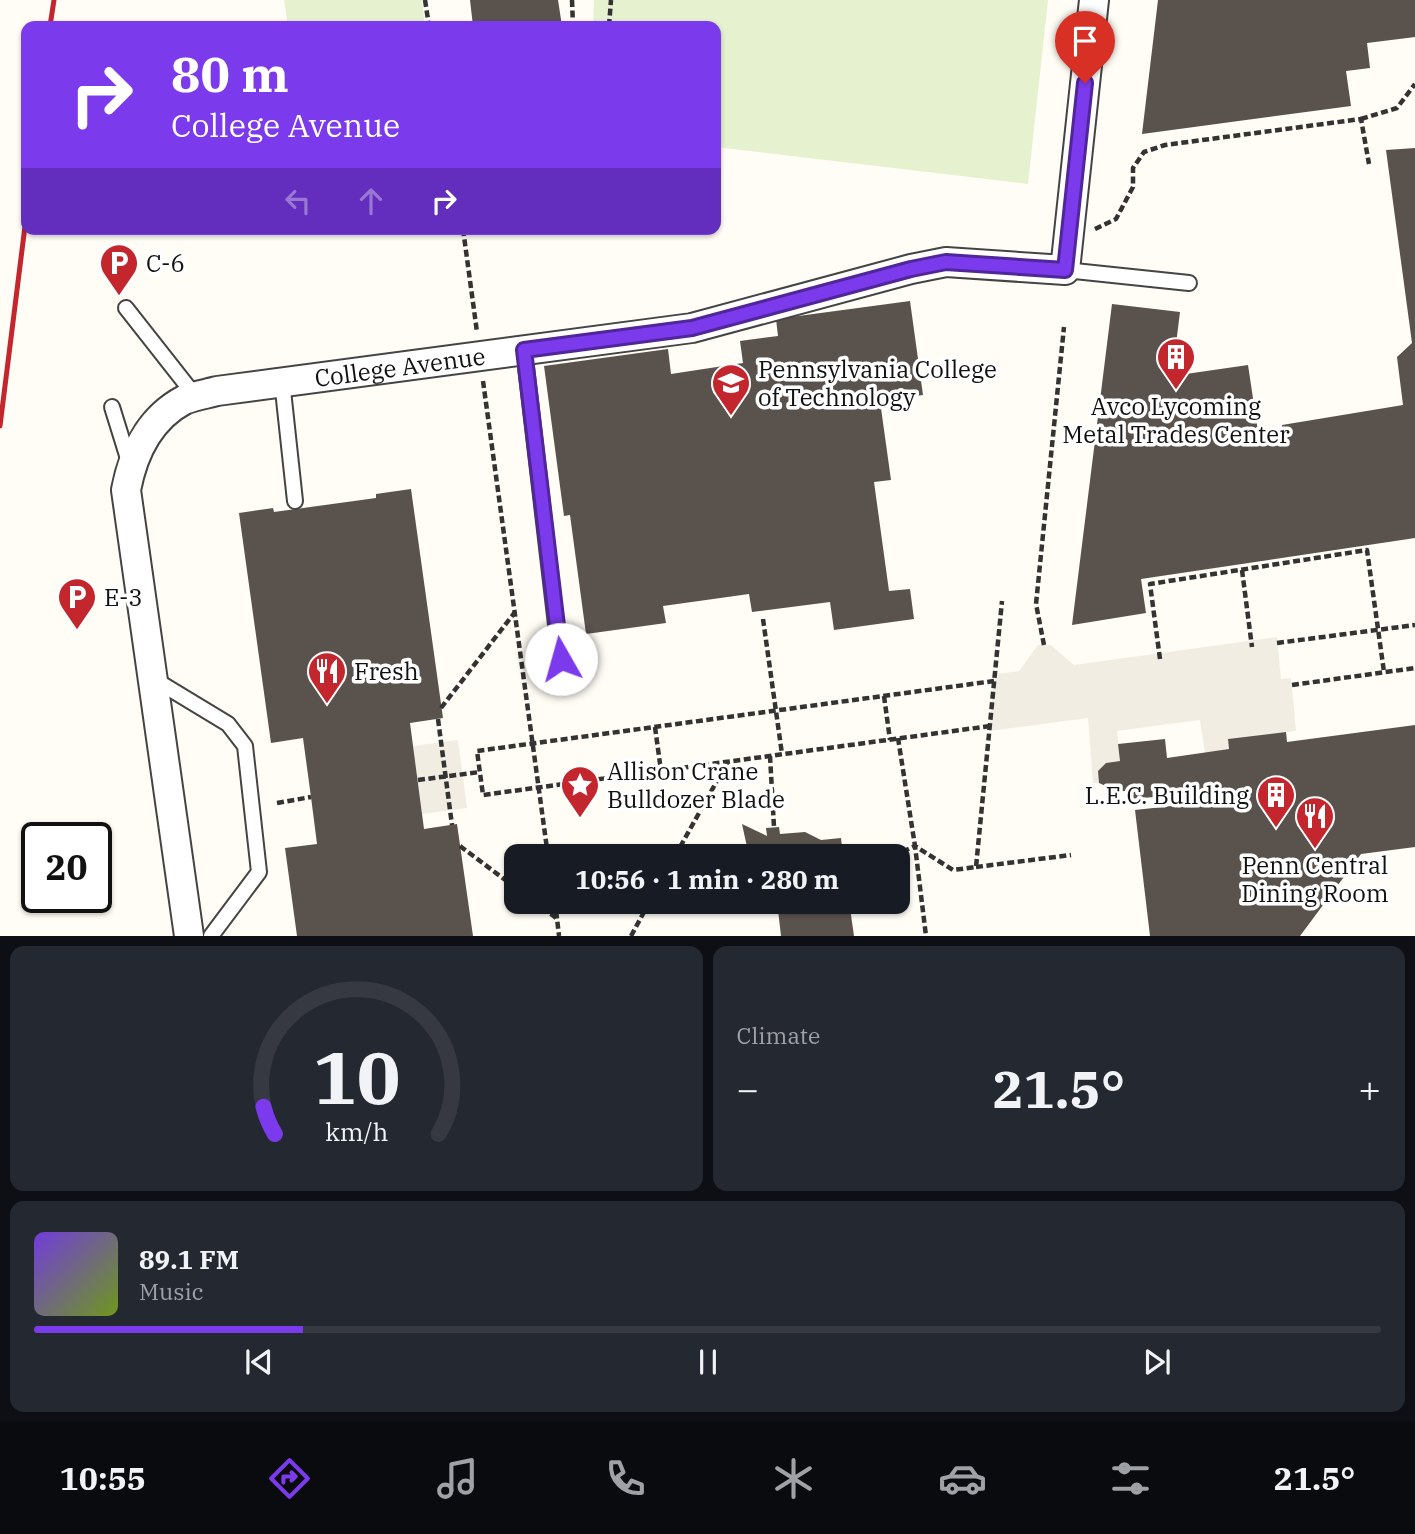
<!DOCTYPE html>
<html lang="en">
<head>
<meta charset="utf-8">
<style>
	:root { --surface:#171b24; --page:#242831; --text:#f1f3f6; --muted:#9ea1a6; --line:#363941; --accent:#7c3aed }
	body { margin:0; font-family:"IBM Plex Serif",serif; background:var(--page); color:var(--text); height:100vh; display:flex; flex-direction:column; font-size:26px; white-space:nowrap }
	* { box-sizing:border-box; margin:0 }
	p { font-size:23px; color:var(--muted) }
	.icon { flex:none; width:38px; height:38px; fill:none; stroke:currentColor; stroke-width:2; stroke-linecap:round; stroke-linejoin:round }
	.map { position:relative; height:936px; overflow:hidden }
	.sheet { display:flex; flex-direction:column; gap:10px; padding:10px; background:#0d0f14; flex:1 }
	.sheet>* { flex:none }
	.guide { position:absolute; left:21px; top:21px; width:700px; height:214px; border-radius:14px; box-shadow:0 2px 5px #0004; background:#7c3aed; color:#fff; overflow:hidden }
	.speed { position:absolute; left:21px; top:822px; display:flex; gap:14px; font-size:35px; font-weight:700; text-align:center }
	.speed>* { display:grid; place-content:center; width:91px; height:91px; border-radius:50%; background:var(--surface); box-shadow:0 2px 5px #0004; line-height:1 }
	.speed .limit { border:4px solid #111; border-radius:10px; background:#fff; color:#111 }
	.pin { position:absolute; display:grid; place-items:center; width:60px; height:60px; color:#fff; margin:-72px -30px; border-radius:50% 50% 50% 0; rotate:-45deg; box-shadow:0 0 7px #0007 }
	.pin .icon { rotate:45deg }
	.me { position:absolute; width:77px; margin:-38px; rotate:353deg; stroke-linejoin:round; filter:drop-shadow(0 0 5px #0008) }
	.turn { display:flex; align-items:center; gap:24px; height:147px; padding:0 35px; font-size:32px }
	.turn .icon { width:91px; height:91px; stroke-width:2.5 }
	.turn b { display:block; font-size:49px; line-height:60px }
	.lanes { display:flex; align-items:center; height:66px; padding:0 35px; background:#0003; justify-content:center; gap:35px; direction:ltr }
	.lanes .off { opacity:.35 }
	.big { font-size:52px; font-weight:800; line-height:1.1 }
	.sheet .card { flex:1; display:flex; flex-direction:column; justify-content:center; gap:10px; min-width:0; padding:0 24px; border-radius:14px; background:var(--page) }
	.sheet .dial { align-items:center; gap:0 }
	.dial svg { height:182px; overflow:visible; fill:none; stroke:var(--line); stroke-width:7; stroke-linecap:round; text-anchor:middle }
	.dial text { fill:var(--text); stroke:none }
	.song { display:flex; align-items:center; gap:21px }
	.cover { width:84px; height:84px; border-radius:10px; background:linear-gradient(135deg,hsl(260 70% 55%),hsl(80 70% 35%)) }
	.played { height:7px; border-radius:4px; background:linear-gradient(90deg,var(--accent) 20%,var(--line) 20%) }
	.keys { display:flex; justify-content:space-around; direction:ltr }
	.heat { display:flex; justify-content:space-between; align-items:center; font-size:38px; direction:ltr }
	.sheet .tiles { flex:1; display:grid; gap:10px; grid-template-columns:1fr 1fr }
	.card:last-child { grid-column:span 2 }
	.trip { position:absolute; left:504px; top:844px; width:406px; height:70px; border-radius:14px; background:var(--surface); box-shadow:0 2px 5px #0004; font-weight:800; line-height:70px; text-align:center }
	.dock { display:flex; height:112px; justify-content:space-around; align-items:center; background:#090b0e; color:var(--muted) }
	.dock .icon { width:49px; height:49px }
	.dock .on { color:var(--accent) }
	.dock b { font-size:32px; color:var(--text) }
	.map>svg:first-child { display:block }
	.pitch { fill:#e6f2cf }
	.plaza { fill:#f1ede2 }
	.building { fill:#5a524d }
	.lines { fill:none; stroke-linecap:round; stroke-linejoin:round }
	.service-casing { stroke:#444; stroke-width:18 }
	.minor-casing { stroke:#444; stroke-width:32 }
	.path { stroke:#333; stroke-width:4.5; stroke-dasharray:7 3.5; stroke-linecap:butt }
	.service { stroke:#fff; stroke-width:14 }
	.minor { stroke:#fff; stroke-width:28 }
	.rail { stroke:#c4262e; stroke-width:5 }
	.route-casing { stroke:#51269a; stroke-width:18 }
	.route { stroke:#7c3aed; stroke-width:12 }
	.labels { text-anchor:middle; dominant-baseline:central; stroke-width:7; stroke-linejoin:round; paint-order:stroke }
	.poi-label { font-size:24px; fill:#111; stroke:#fff; text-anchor:start }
	.street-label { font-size:24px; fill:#111; stroke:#fff }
</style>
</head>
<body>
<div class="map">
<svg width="1415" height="936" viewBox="0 0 1415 936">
	<rect width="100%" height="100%" fill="#fffdf5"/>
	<g class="pitch">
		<path d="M284,0H422L425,26H288Z"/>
		<path d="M594,0H1048L1028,184L716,147V26H593Z"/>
	</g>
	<g class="plaza">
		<path d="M1277,637L1281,679L1291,678L1296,731L1228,739L1229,749L1205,753L1200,720L1117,731L1120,761L1106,763L1098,771L1099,783H1093L1088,718L989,731L995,674L1019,671L1038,645H1051L1074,665Z"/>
		<path d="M458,740L467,808L422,814L413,746Z"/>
	</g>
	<g class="building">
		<path d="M470,0H558L562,26H473Z"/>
		<path d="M1158,0H1415V37L1367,43L1370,68L1346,71L1351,106L1142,134Z"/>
		<path d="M1415,148V538L1141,579L1146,613L1072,625L1112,304L1180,312L1172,376L1248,365L1259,438L1283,435L1282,425L1403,405L1397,357L1412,343L1386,150Z"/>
		<path d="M910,301L923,395L880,401L891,480L874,482L889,591L910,589L914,619L834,630L830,602L752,612L749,594L663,606L666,623L586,634L570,515L564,516L544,366L668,349L671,374L743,363L740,341L778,336L776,319Z"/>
		<path d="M411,489L443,718L410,723L422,814L424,829L457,824L473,936H297L285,848L317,844L311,797L303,738L271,743L239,513L273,508L274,512L376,498V494Z"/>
		<path d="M1415,725V847L1361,854L1300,936H1150L1135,810L1171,806L1170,796L1126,799L1125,791L1111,792L1110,788L1099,783L1098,771L1106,763L1120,761L1118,744L1165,739L1167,758L1229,749L1228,739L1286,732L1287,742Z"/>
		<path d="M742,824L767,836L766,828L779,827L780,834L805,832L821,840L841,838L843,856H749Z"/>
		<path d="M777,901H849L854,936H781Z"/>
	</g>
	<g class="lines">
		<defs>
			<g id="service">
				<path d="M1065,270L1189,283"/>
				<path d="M126,308L196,397"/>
				<path d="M524,350L560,659"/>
				<path d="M282,381L295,501"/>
				<path d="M112,407L130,465"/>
				<path d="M152,678L228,724L245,746L259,872L211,936"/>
			</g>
			<g id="minor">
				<path id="s1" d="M189,936L126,490C133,453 150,418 184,400C194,396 206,394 217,391L692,328L911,269L946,262L1065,270L1094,0"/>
			</g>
		</defs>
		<use href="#service" class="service-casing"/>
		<use href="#minor" class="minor-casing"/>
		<g class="path">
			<path d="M425,0L429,26"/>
			<path d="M572,0L573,26"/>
			<path d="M609,26L611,0"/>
			<path d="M1361,119L1397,108L1415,84"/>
			<path d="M463,229L477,332"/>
			<path d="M1095,229L1116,219L1133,187V168L1144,152L1165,145L1361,119L1369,164"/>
			<path d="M483,381L548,856"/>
			<path d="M1242,570L1252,647"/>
			<path d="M763,619L782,754"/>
			<path d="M1277,643L1415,625"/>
			<path d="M1044,645L1036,604L1064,327"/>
			<path d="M1160,659L1150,584L1367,550L1384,672"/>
			<path d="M1292,685L1415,668"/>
			<path d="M884,696L890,740"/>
			<path d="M441,708L515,612"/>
			<path d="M438,719L452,825"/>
			<path d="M990,726L483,795L477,751L994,681"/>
			<path d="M655,727L661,771"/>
			<path d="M898,738L915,846L953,870L976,867L1002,601"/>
			<path d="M770,756L774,827"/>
			<path d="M418,780L480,772"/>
			<path d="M277,803L311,797"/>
			<path d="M460,846L516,888"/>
			<path d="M675,856L727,763"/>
			<path d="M893,856L915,846L926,936"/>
			<path d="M976,867L1071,855"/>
			<path d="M534,901L556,918"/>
			<path d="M555,901L559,936"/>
			<path d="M631,936L650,901"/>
		</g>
		<use href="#service" class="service"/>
		<use href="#minor" class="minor"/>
		<g class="rail">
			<path d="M50,26L54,0"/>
			<path d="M0,426L26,218"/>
		</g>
	</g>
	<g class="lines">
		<defs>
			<path id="route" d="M561,659L524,350L692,328L911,269L946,262L1065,270L1085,83"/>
		</defs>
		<use href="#route" class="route-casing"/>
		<use href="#route" class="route"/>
	</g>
	<defs>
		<symbol id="parking-pin" viewBox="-11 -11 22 30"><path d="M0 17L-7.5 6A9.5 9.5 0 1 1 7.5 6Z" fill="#c4262e" stroke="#fff"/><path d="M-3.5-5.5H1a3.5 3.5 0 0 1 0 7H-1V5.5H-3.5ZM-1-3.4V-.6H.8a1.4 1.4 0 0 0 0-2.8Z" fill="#fff"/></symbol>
		<symbol id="building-pin" viewBox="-11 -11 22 30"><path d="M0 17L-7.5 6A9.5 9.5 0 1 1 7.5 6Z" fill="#c4262e" stroke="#fff"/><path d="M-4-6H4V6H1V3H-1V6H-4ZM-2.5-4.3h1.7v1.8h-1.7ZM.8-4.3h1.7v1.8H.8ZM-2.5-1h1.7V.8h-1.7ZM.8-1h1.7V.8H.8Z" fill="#fff"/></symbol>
		<symbol id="university-pin" viewBox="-11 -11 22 30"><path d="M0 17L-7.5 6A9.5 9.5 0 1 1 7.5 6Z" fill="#c4262e" stroke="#fff"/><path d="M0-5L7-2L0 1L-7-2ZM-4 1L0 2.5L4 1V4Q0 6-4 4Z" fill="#fff"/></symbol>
		<symbol id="restaurant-pin" viewBox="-11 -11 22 30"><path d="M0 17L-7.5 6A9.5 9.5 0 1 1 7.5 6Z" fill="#c4262e" stroke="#fff"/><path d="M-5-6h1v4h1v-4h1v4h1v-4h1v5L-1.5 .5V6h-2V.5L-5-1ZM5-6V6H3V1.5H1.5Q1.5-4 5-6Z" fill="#fff"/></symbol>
		<symbol id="sight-pin" viewBox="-11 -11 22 30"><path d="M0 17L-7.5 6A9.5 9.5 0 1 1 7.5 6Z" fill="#c4262e" stroke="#fff"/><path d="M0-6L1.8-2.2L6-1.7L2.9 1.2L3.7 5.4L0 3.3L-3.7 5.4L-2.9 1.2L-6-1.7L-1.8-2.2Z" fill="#fff"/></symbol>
	</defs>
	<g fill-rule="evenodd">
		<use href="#parking-pin" x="97" y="241" width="44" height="60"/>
		<use href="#building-pin" x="1154" y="335" width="44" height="60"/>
		<use href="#university-pin" x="709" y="361" width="44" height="60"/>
		<use href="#parking-pin" x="55" y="575" width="44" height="60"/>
		<use href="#restaurant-pin" x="305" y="649" width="44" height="60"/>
		<use href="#sight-pin" x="558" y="763" width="44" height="60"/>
		<use href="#building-pin" x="1254" y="773" width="44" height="60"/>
		<use href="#restaurant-pin" x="1293" y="794" width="44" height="60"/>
	</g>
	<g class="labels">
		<g class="poi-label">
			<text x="146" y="263">C-6</text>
			<text x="758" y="369">Pennsylvania College<tspan x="758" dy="28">of Technology</tspan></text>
			<text x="1176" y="406" text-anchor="middle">Avco Lycoming<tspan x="1176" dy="28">Metal Trades Center</tspan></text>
			<text x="104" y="597">E-3</text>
			<text x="354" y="671">Fresh</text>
			<text x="607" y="771">Allison Crane<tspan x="607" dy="28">Bulldozer Blade</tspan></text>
			<text x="1249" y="795" text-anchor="end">L.E.C. Building</text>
			<text x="1315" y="865" text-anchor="middle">Penn Central<tspan x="1315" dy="28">Dining Room</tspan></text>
		</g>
		<g class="street-label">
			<text stroke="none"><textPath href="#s1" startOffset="780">College Avenue</textPath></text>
		</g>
	</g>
</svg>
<div class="speed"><div class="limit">20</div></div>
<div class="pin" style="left:1085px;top:83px;background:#d93025"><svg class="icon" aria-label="arrive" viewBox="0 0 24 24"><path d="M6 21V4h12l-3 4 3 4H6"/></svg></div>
<svg class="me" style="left:561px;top:659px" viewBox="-20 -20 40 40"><circle r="19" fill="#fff"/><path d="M0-13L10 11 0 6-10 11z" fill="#7c3aed"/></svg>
<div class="trip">10:56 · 1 min · 280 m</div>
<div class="guide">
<div class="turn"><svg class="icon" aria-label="right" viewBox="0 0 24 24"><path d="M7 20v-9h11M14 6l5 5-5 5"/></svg><div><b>80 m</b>College Avenue</div></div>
<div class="lanes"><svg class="icon off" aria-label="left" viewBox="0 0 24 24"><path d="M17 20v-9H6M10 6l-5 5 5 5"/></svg><svg class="icon off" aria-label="ahead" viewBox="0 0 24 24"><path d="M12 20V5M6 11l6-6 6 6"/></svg><svg class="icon" aria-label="right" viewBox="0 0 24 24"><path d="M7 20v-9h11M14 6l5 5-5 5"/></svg></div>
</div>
</div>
<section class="sheet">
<div class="tiles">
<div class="card dial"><svg viewBox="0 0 100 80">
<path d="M14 69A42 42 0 1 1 86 69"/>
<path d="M14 69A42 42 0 0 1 9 57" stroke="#7c3aed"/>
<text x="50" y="56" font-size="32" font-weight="700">10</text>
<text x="50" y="72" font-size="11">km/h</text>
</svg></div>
<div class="card"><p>Climate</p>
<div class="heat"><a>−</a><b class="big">21.5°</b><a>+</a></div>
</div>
<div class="card">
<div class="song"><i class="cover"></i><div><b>89.1 FM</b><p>Music</p></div></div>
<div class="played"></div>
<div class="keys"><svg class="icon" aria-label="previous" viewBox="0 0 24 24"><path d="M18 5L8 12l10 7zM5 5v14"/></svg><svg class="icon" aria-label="pause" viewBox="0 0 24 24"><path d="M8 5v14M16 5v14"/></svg><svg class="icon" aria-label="next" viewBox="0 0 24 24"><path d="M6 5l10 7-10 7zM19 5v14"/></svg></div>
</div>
</div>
</section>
<nav class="dock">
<b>10:55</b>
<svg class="icon on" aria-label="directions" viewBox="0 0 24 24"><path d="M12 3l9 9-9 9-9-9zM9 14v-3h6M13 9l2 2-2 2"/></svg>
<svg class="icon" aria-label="music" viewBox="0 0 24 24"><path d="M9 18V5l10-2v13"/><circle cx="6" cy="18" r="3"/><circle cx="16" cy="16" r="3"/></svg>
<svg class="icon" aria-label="phone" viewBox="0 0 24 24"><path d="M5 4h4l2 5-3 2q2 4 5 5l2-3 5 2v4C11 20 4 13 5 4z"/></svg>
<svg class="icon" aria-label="climate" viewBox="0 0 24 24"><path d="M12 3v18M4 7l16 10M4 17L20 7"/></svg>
<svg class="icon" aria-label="car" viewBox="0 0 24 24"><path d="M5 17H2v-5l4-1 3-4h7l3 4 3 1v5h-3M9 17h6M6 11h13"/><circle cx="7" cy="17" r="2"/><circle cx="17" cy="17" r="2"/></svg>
<svg class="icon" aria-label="filters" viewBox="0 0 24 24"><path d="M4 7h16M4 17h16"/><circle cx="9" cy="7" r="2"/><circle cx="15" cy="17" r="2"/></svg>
<b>21.5°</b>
</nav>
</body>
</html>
